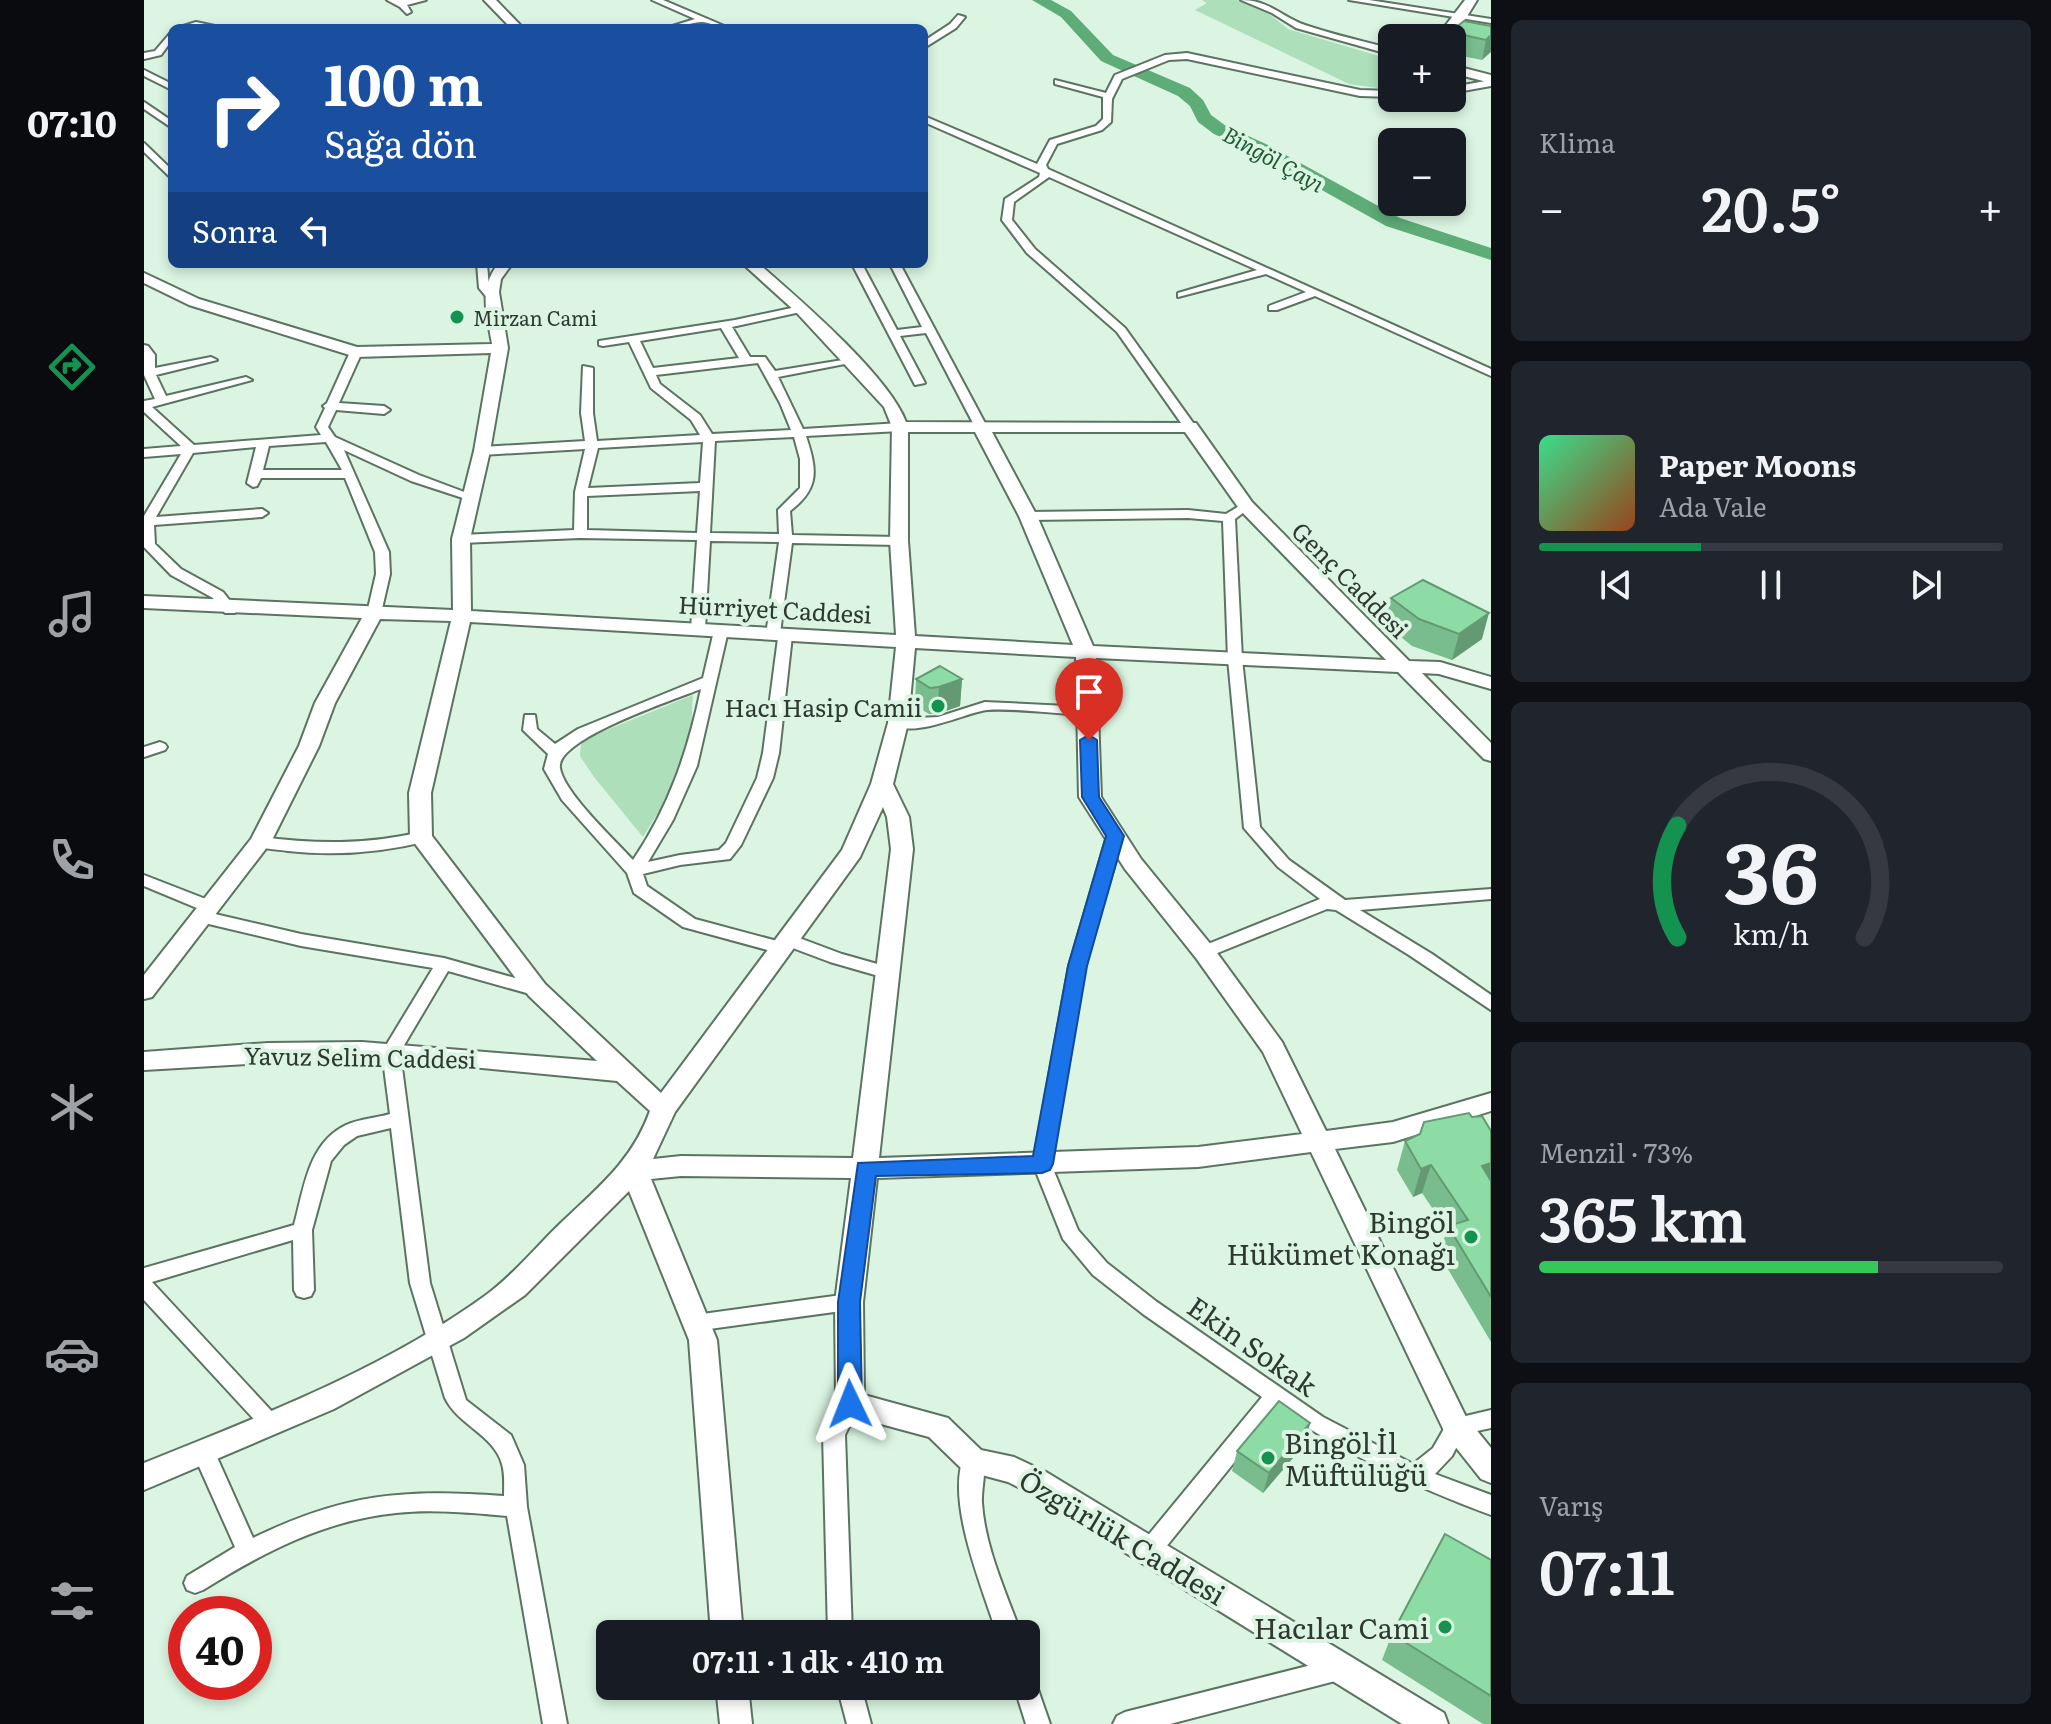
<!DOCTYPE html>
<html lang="tr">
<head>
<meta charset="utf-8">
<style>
	:root { --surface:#171b24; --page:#20242c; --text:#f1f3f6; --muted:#9ea1a6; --line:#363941; --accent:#14924f }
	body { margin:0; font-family:Literata,serif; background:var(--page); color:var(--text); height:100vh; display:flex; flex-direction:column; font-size:30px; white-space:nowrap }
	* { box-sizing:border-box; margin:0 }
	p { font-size:26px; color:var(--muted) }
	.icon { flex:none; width:44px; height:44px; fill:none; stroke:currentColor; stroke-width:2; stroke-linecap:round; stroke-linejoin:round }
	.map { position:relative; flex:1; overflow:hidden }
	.drawer { display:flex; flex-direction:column; gap:20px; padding:20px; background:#0d0f14; width:560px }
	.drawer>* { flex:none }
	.hud { position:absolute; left:24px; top:24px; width:760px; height:244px; border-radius:12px; box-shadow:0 4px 12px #0003; background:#1a4fa0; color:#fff; overflow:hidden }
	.fabs { position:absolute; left:1234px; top:24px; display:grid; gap:16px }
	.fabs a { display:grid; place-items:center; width:88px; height:88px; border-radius:12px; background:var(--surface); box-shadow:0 4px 12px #0003; font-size:40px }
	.speed { position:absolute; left:24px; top:1596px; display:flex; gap:16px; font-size:40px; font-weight:700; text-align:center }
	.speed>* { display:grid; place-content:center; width:104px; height:104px; border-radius:50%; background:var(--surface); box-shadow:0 4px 12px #0003; line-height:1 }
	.speed .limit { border:12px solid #d22; background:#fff; color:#111 }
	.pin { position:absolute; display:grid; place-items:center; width:68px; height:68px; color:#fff; margin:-82px -34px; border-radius:50% 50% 50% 0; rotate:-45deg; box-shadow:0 0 8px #0007 }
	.pin .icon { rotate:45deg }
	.me { position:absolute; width:88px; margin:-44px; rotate:358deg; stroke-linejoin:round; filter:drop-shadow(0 0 6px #0008) }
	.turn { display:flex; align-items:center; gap:28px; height:168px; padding:0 24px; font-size:36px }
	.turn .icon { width:104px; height:104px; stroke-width:2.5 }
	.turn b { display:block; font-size:56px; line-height:68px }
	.then { display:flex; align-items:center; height:76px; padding:0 24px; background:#0003; gap:16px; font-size:30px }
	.big { font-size:60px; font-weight:600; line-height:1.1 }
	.drawer .card { flex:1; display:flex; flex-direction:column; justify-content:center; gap:12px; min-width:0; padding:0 28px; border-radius:12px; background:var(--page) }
	.drawer .dial { align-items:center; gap:0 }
	.dial svg { height:208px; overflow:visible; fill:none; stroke:var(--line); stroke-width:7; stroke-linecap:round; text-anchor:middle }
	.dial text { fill:var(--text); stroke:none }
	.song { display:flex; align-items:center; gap:24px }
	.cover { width:96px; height:96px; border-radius:12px; background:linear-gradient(135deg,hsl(150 70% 55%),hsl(20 70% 35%)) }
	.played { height:8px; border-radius:4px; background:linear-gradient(90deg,var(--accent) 35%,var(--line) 35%) }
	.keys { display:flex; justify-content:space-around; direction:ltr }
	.heat { display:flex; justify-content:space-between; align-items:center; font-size:44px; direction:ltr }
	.charge { height:12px; border-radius:6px; background:linear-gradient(90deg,#34c759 73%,var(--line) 0) }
	.trip { position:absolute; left:452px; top:1620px; width:444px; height:80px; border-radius:12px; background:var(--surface); box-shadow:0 4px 12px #0003; font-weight:600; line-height:80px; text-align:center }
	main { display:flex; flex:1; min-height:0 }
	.tabs { display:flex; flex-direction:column; width:144px; justify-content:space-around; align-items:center; background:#090b0e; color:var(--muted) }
	.tabs .icon { width:56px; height:56px }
	.tabs .selected { color:var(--accent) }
	.tabs b { font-size:36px; color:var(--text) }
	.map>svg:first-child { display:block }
	.green { fill:#acdfba }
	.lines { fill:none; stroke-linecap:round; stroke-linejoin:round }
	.river { fill:#5eac77; fill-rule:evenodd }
	.street-casing { stroke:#5c7362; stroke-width:4 }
	.secondary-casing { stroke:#5c7362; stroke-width:4 }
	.street { fill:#fff; fill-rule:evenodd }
	.secondary { fill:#fff; fill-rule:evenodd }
	.wall { fill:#79bd8e }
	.shaded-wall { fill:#639a74 }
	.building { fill:#8ddca5; stroke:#639a74; stroke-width:2 }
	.route { fill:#1a73e8; stroke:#114b97; stroke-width:2 }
	.poi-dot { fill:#14924f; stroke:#dbf5e2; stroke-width:3 }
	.labels { text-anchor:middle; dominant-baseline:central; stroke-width:8; stroke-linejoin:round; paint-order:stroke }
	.far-poi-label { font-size:20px; fill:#2f3931; stroke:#dbf5e2; text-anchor:start }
	.far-water-label { font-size:22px; font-style:italic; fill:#205935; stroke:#dbf5e2 }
	.street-label { font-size:24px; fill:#2f3931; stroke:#dbf5e2 }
	.poi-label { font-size:24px; fill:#2f3931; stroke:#dbf5e2; text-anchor:end }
	.near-poi-label { font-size:28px; fill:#2f3931; stroke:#dbf5e2; text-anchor:end }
	.near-street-label { font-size:28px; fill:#2f3931; stroke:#dbf5e2 }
</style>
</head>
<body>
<main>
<nav class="tabs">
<b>07:10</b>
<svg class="icon selected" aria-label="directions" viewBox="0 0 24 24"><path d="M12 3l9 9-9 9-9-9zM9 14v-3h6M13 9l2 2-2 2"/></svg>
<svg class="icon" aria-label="music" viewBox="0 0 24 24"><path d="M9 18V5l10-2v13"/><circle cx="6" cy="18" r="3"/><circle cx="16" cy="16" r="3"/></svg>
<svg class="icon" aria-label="phone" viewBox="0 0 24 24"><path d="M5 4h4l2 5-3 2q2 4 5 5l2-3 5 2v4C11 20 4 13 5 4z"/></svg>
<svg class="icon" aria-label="climate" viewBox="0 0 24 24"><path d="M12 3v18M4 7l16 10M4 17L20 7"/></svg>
<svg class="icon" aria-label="car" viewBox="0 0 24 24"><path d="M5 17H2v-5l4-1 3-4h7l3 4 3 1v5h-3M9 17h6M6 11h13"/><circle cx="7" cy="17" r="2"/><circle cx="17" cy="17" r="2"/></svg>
<svg class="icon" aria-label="filters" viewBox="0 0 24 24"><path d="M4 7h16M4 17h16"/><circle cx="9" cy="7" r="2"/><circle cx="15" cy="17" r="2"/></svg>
</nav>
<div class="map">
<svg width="1347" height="1724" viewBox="0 0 1347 1724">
	<rect width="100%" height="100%" fill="#dbf5e2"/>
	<g class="green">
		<path d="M1058,0H1093L1118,8L1144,29L1248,60V90L1205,84L1051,10L1063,3Z"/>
		<path d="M549,695L546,745L531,785L499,837L450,777L436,756L437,744L448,736Z"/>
	</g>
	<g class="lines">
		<path class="river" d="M888,0H907L927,11L969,55L1046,88L1059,100L1067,115L1082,126L1122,144L1256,218L1347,248V260L1242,226L1110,152L1070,134L1054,122L1046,106L1034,96L957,61L917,17Z"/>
		<defs>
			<g id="street">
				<path d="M243,0H282L263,5L267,12L263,14L256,7Z"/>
				<path d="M508,0H519L585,28C575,28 566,22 557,22C546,23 534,28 522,28L551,19Z"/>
				<path d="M1097,0C1125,0 1138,17 1161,25C1190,35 1219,41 1248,49V55L1152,28L1128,13Z"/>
				<path d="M1205,0H1225L1347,19V23Z"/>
				<path d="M814,15L821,17L812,28L780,48V41L806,24Z"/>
				<path d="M52,22L80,28H33Z"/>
				<path d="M28,31V40L17,55L0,59V53L11,51Z"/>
				<path d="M1043,53L1216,90L1248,91V97L1216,96L1043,59L1025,60L978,79L968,99L967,122L958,130L913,144L902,165L904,169L1347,369V376L1171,296L1133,310H1125V306L1162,292L1122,274L1034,297V293L1113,270L905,177L870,202L868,220L891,249L981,328L1052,427L1050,430H1042L973,332L883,253L858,220L861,199L895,177L896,173L780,122V116L893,164L906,140L952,126L959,119V97L911,84V80L962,93L971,75L1021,55Z"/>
				<path d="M0,70L28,84V90L0,76Z"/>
				<path d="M1347,80V86L1308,93V87Z"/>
				<path d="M0,102L28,121V128L0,109Z"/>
				<path d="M0,143L28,170V179L0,152Z"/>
				<path d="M333,264H343L345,287L354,298L353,300H345L335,288Z"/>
				<path d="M708,264H718L753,330L778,327L746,264H756L842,425L840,428L836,429L830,425L782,333L756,336L781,383L771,385Z"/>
				<path d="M657,306L661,307V311L588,327L606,357H621L631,371L711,358V362L634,377L659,429L756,423L762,427L756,431L662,436C673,470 676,488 646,511L648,535L755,537L762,541L755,545L648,543L636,633H646L648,636L635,753L629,778L597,845L586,859L536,865L499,874L503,886L551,919L637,942L638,936H650L698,954L751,969L754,973L751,977L745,979L686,962L646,947L644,952L638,954L539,927L490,893L483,873L418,800L400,769L404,754L379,730L381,715H391L393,729L411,744L434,729L559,678L570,631L577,627L582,628L584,631L553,766L529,820L504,862L536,855L575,850L582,843L613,778L619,753L634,638H624L622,635L635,542L566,541L561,629L554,633L547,629L553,540L436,538L317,543L310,539L317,535L430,530L431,492L441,449L338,455L332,451L338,447L441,441L437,413L439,366L449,368V413L453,441L556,435L547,420L507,388L485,342L459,346L455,345V341L591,320ZM577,328L595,358L509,368L496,341ZM614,363L636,403L647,430L568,434L556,415L516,384L512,375ZM650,437L656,459V488L634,510L635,534L566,533L571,441ZM559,442L556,483L444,488L454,448ZM556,491L553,533L443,530V496ZM557,689C544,751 525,807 489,860C471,840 420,793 416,768C411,739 532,699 557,689Z"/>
				<path d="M0,345L4,346L11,355V368L67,357L73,360L12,375L22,396L102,377L108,380L8,407L50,445L177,435L172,427L181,408L179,406L183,403L206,352L216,350L218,352L195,403L240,406L246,410L240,414L192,410L184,427L191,437L275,475L331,496L325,500L267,481L200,450L245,552L246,574L237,613L230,617L223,613L232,574L231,552L201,478H117L113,486L109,487L103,483L112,447L49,453L12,517L118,509L124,513L118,517L10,525L11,544L37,569L79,592L93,610L91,613H81L69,598L27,575L0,547V516L37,454L0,457V449L37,446L0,412V401L11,399L0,375ZM182,442L198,470H119L125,446Z"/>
				<path d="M1102,502L1108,506L1091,519L1098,659L1116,827L1145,860L1201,900L1347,889V899L1216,910L1288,954L1347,995V1010L1265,955L1192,910L1183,909L1066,956L1060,958L1052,952L1054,948L1176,899L1134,867L1100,828L1084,659L1079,521L1044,518L884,520L878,516L884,512L1044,510L1082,514Z"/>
				<path d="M841,702L944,707L951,711L944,715C914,714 873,708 843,710C820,713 768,740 747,723L754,719L794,717Z"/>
				<path d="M16,742L21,744L23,747L21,750L0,757V747Z"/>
				<path d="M971,831L979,836L941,966L907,1164L934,1230L963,1263L1013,1302L1179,1417L1269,1464L1289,1448L1305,1420L1347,1410V1428L1319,1434L1308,1456L1291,1474L1347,1495V1515C1272,1487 1200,1454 1134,1408L1013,1558L1005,1561L997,1558L994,1551L997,1544L1118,1397L999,1314L949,1275L919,1239L889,1164L925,966L963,836Z"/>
				<path d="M277,832L285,837L283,841C236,853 191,856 144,851C132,849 116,850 108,842L116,837C171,844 223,845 277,832Z"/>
				<path d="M0,875L72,903L74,907L72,911H60L0,886Z"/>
				<path d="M58,911L157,934L300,958L399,986L402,990L399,994L393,996L304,971L256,1052L286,1283L322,1400L367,1435L380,1465L383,1507L423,1724H399L363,1516C326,1513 289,1509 252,1513C181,1520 118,1553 59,1590L51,1593L43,1590L40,1583L43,1576L91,1547L49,1453L52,1446L60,1444L68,1446L109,1538C202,1493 259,1489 360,1496C360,1486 361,1474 358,1464C350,1435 314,1425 301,1398L266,1283L247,1128L213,1136L200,1145L187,1161L168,1230L170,1290L167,1296L160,1298L153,1296L150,1290L149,1240L8,1282L133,1417L137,1423L133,1429L126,1432L119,1429L0,1300V1268L150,1225C160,1189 164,1143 202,1125C215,1119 232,1118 246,1114L238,1052L289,968L157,946L52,921L50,917Z"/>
				<path d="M705,1294L712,1296L715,1302L712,1308L705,1310L551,1331L544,1329L541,1323L544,1317L551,1315Z"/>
				<path d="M706,1395L713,1398L716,1404L701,1435L708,1634H684L679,1434L699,1398Z"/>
				<path d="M829,1452L837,1454C844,1469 837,1487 838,1503C841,1548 862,1592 877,1634H853C839,1589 800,1499 821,1454Z"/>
				<path d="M1195,1658L1203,1661L1207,1669L1203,1677L1195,1680L1026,1724H969L973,1716L981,1712Z"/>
				<path d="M882,1675L890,1678L906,1724H882L870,1686H882Z"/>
				<path d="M693,1686H717L727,1724H703Z"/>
			</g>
			<g id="secondary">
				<path d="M340,0H352L379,28H367Z"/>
				<path d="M1321,0H1333L1322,18L1304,38H1292Z"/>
				<path d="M1308,65L1347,75V83L1308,73Z"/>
				<path d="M354,264H368L357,279L355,292L364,348L346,451L326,539L327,611L752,635L746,541L748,427L740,407L652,312L599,264H615C655,299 744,375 762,422L1052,423L1108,502L1265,661L1296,662L1347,677V689L1295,674L1278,673L1347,743V761L1340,759L1254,672L952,658L957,797L997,859L1068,946L1138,1042L1182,1131L1249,1122L1347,1093V1111L1249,1142L1191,1149L1322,1417L1347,1448V1483L1337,1479L1302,1435L1167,1152L1054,1167L733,1178L719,1302L720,1395L804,1418L837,1450L870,1457L902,1472L1300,1713L1304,1724H1258L880,1490L864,1482L819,1470L785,1437L696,1413L692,1404L691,1302L707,1178L537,1176L507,1179L573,1340L599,1634H567L545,1340L485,1191L381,1295L320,1338L190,1409L0,1490V1463C117,1416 240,1369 342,1295C372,1273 394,1244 421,1219C456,1186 489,1159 506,1111L473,1081L307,1065L187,1059L0,1070V1052L124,1043L218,1042L453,1061L385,996L266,837L265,793L307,621L236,619L191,703L175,746L127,842L8,997L0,999V975L107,839L155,746L171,703L218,618L0,608V596L309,610L308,539L330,451L347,353L212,357L45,305L0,283V273L55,299L213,347L348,344C343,313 334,290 354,264ZM764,432H831L875,516L929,645L771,636L764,541ZM848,432H1041L1096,510L1242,660L949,646L893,516ZM326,622L752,647L744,723L727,784L698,850L517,1093L401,984L288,836L287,793ZM771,648L932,657L935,797L981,869L1052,958L1119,1052L1158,1134L1054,1147L735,1158L769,849L765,817L749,784L764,723ZM739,807L743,817L747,849L709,1158L537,1156L509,1159L531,1112L716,857Z"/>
				<path d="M572,1686H604L608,1724H576Z"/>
			</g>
		</defs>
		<use href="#street" class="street-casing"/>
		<use href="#secondary" class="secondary-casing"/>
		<use href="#street" class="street"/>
		<use href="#secondary" class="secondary"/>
	</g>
	<g class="wall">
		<path d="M1347,26L1338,60L1308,54V38H1304L1306,32Z"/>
		<path d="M1247,598L1338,639L1308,660L1268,646L1241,624Z"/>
		<path d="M772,679H818L816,706L793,714H785L771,706Z"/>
		<path d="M1328,1117L1347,1131V1342L1295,1254L1303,1230L1278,1193L1269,1197L1253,1170L1261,1141Z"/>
		<path d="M1166,1423L1161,1444L1119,1493L1088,1471L1093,1451Z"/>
		<path d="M1347,1560V1724H1339L1238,1660L1248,1634Z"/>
	</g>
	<g class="shaded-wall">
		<path d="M1347,35V52L1338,60L1342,40Z"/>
		<path d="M1345,613L1338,639L1308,660L1315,634Z"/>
		<path d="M818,679L816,706L793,714L795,687Z"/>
		<path d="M1347,1163V1189L1338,1166Z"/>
		<path d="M1287,1165L1278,1193L1269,1197L1277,1169Z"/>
		<path d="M1166,1423L1161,1444L1119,1493L1125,1473Z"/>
	</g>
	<g class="building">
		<path d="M1320,21L1347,26V35L1342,40L1306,32Z"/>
		<path d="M1279,580L1345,613L1315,634L1275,619L1247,598Z"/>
		<path d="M796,666L818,679L795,687L786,688L772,679Z"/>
		<path d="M1325,1113L1328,1117L1338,1116L1347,1131V1163L1338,1166L1347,1181V1297L1304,1226L1324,1220L1287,1165L1277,1169L1261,1141L1276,1134L1280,1122Z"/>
		<path d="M1135,1401L1166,1423L1125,1473L1093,1451Z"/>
		<path d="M1301,1534L1347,1560V1696L1248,1634Z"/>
	</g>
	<path class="route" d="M945,735L953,740L955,797L980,836L943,966L909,1164L906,1170L898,1173L732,1176L716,1302L718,1404L714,1412L706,1415L697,1412L694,1404V1302L714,1163L889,1156L924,966L962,836L938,797L936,740Z"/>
	<g class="poi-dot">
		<circle cx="313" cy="317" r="8"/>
		<circle cx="794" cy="706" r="8"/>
		<circle cx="1327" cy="1237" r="8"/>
		<circle cx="1124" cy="1458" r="8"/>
		<circle cx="1301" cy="1627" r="8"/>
	</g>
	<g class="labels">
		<g class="far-poi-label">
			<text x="329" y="317">Mirzan Cami</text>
		</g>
		<g class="far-water-label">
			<text transform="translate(1130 158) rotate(29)">Bingöl Çayı</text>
		</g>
		<g class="street-label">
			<text transform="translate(1207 579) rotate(45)">Genç Caddesi</text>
			<text transform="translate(631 608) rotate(3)">Hürriyet Caddesi</text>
			<text transform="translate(216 1056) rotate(1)">Yavuz Selim Caddesi</text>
		</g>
		<g class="poi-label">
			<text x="778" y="706">Hacı Hasip Camii</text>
		</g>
		<g class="near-poi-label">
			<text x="1311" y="1221">Bingöl<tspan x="1311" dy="32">Hükümet Konağı</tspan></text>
			<text x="1140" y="1442" text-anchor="start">Bingöl İl<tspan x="1140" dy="32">Müftülüğü</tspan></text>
			<text x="1285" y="1627">Hacılar Cami</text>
		</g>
		<g class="near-street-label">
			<text transform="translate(1109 1345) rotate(35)">Ekin Sokak</text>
			<text transform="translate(979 1536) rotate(31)">Özgürlük Caddesi</text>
		</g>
	</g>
</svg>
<div class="fabs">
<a>+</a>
<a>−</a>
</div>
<div class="speed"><div class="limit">40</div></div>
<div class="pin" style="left:945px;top:740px;background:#d93025"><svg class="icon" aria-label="arrive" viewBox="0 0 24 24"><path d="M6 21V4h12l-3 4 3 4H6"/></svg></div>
<svg class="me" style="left:706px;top:1404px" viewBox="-20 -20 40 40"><path d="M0-17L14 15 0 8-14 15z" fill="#1a73e8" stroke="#fff" stroke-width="4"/></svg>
<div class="trip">07:11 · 1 dk · 410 m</div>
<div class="hud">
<div class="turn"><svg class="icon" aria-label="right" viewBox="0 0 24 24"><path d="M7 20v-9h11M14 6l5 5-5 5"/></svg><div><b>100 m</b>Sağa dön</div></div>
<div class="then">Sonra<svg class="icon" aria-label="left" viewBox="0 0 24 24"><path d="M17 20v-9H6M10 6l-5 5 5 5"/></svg></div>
</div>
</div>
<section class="drawer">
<div class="card"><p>Klima</p>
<div class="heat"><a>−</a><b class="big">20.5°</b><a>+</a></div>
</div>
<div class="card">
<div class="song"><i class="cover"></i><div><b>Paper Moons</b><p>Ada Vale</p></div></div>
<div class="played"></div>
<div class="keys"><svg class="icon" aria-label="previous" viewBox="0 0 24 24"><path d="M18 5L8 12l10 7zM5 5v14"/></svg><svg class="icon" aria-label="pause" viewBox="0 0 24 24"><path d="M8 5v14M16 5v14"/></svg><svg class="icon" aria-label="next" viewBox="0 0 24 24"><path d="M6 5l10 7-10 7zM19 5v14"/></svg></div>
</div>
<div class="card dial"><svg viewBox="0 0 100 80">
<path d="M14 69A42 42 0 1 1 86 69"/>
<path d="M14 69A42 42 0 0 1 14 26" stroke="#14924f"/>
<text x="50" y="56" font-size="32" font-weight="700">36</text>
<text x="50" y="72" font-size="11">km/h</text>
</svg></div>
<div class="card"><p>Menzil · 73%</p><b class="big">365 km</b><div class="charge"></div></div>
<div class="card"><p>Varış</p><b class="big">07:11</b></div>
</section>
</main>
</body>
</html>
